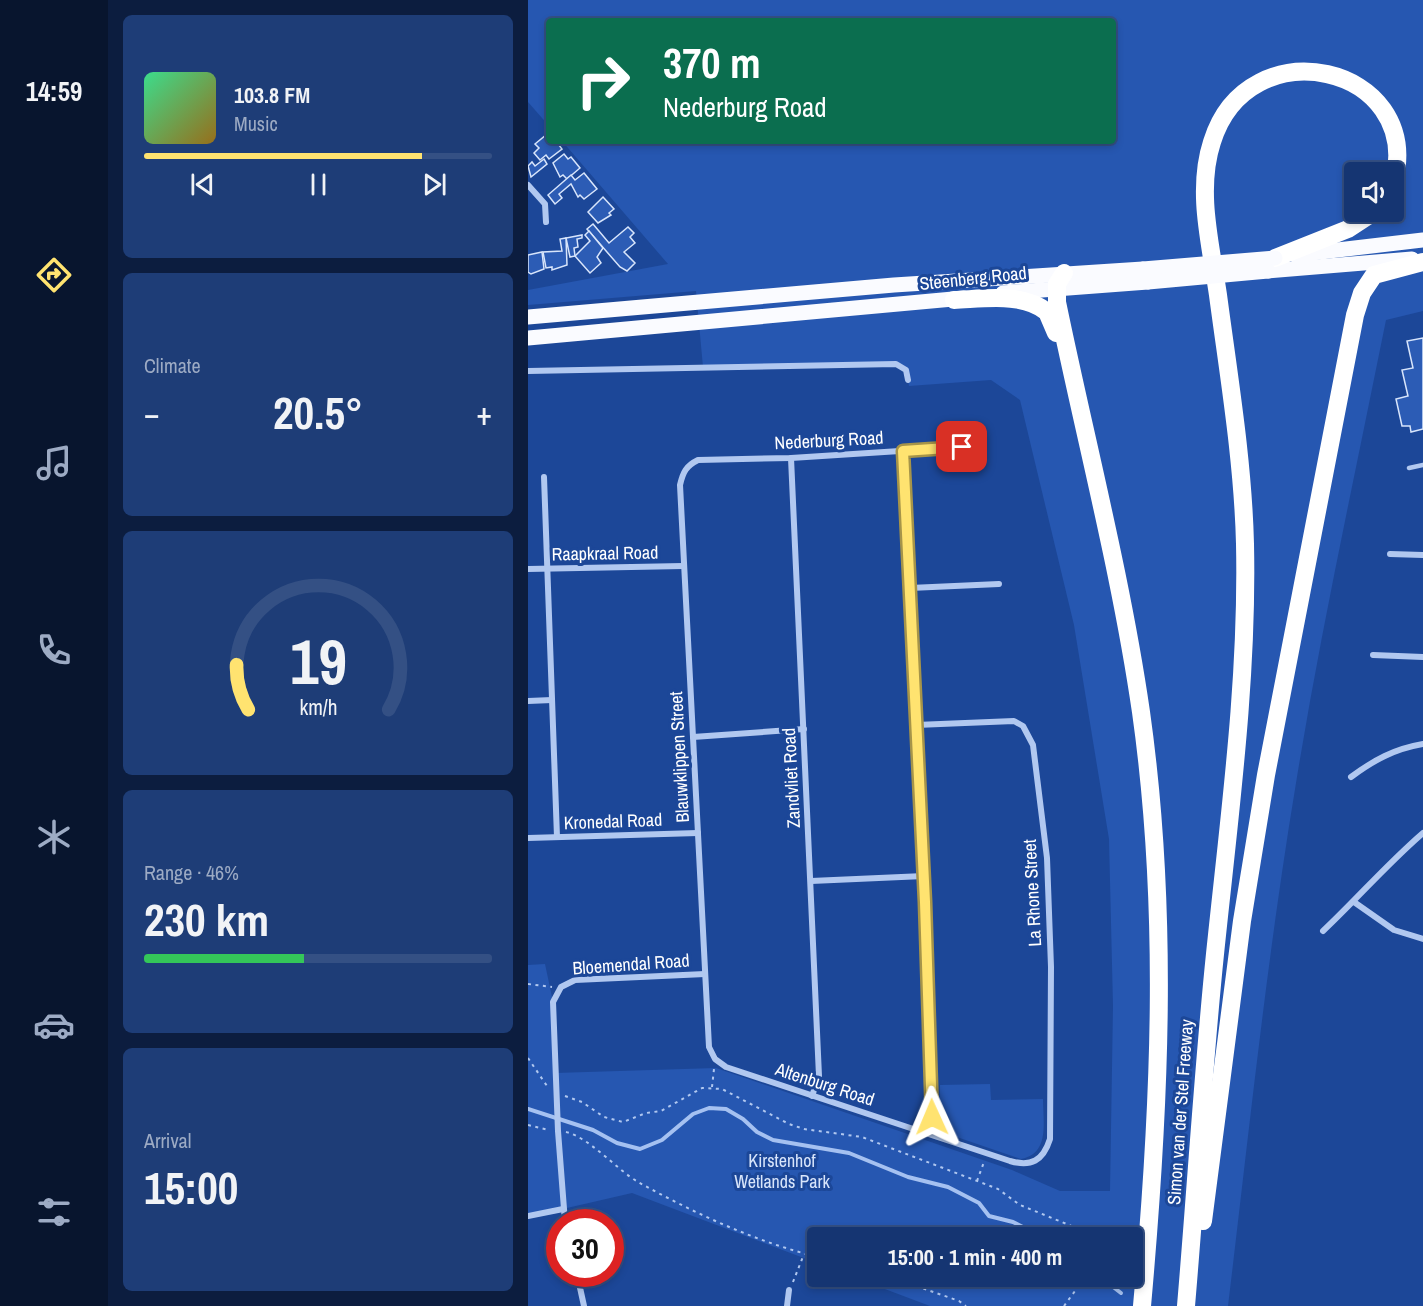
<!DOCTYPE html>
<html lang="en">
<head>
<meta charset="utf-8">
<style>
	:root { --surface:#153572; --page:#1e3d77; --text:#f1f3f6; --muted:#9dabc4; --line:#345084; --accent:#ffe370 }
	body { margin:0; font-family:"Archivo Narrow",sans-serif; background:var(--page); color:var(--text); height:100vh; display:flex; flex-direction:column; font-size:22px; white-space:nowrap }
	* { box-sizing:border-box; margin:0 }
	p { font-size:20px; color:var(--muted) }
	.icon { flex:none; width:33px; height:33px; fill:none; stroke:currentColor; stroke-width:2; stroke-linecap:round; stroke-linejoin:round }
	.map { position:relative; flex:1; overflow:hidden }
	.sheet { display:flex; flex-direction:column; gap:15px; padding:15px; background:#0c1d3f; width:420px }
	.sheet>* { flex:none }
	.hud { position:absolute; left:18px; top:18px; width:570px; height:126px; border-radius:6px; box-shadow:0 3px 9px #0003,0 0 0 2px var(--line); background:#0b6e4f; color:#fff; overflow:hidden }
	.controls { position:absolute; left:816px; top:162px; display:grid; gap:12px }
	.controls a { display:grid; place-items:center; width:60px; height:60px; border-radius:6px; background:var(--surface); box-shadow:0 3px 9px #0003,0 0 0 2px var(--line); font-size:30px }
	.speed { position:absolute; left:18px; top:1209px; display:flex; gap:12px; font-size:30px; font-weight:700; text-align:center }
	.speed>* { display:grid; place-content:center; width:78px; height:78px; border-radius:50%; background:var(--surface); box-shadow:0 3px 9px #0003,0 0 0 2px var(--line); line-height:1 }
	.speed .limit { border:9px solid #d22; background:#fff; color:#111 }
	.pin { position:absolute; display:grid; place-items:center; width:51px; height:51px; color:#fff; margin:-26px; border-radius:12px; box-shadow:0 3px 9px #0006 }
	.me { position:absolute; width:66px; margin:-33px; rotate:359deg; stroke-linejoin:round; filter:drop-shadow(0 0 4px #0008) }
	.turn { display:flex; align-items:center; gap:21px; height:126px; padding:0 18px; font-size:27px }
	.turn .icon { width:78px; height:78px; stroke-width:2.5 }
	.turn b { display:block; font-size:42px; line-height:51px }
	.big { font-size:45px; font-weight:700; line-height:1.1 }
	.sheet .tile { flex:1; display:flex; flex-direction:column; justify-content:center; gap:9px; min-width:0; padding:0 21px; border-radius:9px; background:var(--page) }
	.sheet .dial { align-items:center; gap:0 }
	.dial svg { height:156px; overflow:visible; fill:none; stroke:var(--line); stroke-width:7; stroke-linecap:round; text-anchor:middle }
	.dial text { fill:var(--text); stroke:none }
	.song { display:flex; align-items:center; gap:18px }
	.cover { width:72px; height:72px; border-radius:9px; background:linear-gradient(135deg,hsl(150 70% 55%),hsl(40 70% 35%)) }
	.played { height:6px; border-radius:3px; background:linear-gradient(90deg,var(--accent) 80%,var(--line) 80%) }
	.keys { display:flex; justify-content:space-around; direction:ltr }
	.heat { display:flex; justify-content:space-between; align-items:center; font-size:33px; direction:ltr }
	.charge { height:9px; border-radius:4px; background:linear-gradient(90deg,#34c759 46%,var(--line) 0) }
	.trip { position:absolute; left:279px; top:1227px; width:336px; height:60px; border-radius:6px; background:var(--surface); box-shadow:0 3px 9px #0003,0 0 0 2px var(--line); font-weight:700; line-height:60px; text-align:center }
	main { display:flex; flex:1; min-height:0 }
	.tabs { display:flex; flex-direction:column; width:108px; justify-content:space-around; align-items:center; background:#08152e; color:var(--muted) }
	.tabs .icon { width:42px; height:42px }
	.tabs .active { color:var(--accent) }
	.tabs b { font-size:27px; color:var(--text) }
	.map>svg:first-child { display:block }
	.green { fill:#2657b1; fill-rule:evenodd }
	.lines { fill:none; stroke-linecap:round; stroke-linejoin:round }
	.stream { stroke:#a5c1f1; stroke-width:4 }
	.building { fill:#2c5cb5; stroke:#d8e5fb; stroke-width:1.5 }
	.path { stroke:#b1c8f0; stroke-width:2; stroke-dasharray:3 4.5; stroke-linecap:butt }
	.lane { stroke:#b1c8f0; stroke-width:4.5 }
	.street { stroke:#b1c8f0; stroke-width:6 }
	.primary { stroke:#fafbff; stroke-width:15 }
	.highway { stroke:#fff; stroke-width:18 }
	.primary-bridge { stroke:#fafbff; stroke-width:15 }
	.route-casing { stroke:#a69449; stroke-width:15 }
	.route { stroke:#ffe370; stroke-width:10 }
	.labels { text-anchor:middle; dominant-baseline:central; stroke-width:6; stroke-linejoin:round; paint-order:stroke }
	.street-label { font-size:18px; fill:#fff; stroke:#1c4798 }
	.park-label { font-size:18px; fill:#d8e5fb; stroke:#1c4798 }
</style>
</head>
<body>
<main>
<nav class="tabs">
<b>14:59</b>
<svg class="icon active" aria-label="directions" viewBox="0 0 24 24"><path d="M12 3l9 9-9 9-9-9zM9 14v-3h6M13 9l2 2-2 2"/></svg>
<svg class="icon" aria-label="music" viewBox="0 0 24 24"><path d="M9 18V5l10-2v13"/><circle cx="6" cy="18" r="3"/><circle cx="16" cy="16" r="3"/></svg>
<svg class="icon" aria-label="phone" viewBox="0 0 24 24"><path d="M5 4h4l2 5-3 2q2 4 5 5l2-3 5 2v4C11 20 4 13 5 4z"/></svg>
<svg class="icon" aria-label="climate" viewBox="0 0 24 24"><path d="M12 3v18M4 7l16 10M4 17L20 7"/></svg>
<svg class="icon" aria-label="car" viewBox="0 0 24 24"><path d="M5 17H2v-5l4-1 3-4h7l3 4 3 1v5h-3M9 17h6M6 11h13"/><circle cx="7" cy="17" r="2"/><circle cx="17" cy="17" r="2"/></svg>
<svg class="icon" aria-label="filters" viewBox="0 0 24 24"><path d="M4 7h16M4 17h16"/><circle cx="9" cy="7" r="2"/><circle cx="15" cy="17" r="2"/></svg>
</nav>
<section class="sheet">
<div class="tile">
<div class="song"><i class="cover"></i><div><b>103.8 FM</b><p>Music</p></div></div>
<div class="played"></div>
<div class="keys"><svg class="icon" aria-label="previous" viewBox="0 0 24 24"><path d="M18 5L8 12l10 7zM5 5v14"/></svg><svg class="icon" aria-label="pause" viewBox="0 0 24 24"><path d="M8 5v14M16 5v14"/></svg><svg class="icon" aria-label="next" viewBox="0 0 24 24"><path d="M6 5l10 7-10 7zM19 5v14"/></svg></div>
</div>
<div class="tile"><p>Climate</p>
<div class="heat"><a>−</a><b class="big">20.5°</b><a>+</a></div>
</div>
<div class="tile dial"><svg viewBox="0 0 100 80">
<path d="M14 69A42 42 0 1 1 86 69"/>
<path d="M14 69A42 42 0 0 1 8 46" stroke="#ffe370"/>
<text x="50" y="56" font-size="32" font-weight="700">19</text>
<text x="50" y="72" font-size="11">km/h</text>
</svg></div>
<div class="tile"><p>Range · 46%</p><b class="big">230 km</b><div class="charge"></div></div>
<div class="tile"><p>Arrival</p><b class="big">15:00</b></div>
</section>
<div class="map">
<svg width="895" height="1306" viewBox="0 0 895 1306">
	<rect width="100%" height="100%" fill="#1c4798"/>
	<g class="green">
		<path d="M0,0H895V311L858,320C827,475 793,629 768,783C739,957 721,1132 700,1306H402L325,1277L604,1276V1238H290L289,1263L104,1193L0,1217V965L17,964L25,1002L27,1073L188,1068L484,1170L532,1191H582L585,1006L581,839L546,625L492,400L463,380L381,386L378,370L374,365L175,367L168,291L0,305V290L140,264L34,141H585V21H21V126L0,102ZM826,172H866V212H826Z"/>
		<path d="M462,1084L463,1100L515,1099C515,1122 522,1154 493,1159L423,1135C408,1124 412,1102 412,1085Z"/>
	</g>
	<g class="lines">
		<g class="stream">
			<path d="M0,1109L65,1130L89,1143L112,1149L134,1140L165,1114L181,1108L198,1109L215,1119L229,1132L245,1140L321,1153L380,1177L420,1187L451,1203L461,1216L485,1222L516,1238"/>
			<path d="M571,1276L593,1293"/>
		</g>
	</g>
	<g class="building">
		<path d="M18,135L21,141H28L34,149L21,159L18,155L12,160L6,153L11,148L7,144Z"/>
		<path d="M36,154L40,159L43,157L52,168L39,179L35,175L32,177L25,163Z"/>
		<path d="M16,159L19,164L3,177L0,166L4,162L7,166Z"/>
		<path d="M56,173L69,189L56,199L52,195L50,197L43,184L31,194L34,198L27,204L20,195L43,175L47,180Z"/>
		<path d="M75,197L86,209L81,213L83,215L70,223L60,212Z"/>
		<path d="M65,224L81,243L100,227L106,233L102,237L107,243L96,252L107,263L99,271L92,267L59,229Z"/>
		<path d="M61,231L75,248L69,257L73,263L62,273L47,256L62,241L57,235Z"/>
		<path d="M54,235V238L49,239L50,247L46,248L47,256L42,257L38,238Z"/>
		<path d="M38,238L39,265L24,270V267L18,268L15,252L34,251L32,239Z"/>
		<path d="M14,252L16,269L3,274L0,272V255Z"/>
		<path d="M895,338V429L883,432L882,426H874L868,399L880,396L874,370L885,368L879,341Z"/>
	</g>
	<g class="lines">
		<g class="path">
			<path d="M0,984L24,987"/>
			<path d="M0,1058L19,1086"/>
			<path d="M184,1087L186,1069"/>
			<path d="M37,1096L54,1102L76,1117L95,1122L118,1113L133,1111L174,1088L194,1089L261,1124L276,1129L334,1137L470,1189L492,1205L546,1227L558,1238"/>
			<path d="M0,1125L21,1130"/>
			<path d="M38,1132C62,1138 88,1169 110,1182C166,1213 228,1242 290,1257"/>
			<path d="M449,1181L456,1162"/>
			<path d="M360,1276L431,1301L438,1306"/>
			<path d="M265,1282L276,1254"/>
			<path d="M536,1306L558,1276"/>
		</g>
		<path class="lane" d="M881,468L895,465"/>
		<g class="street">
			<path d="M0,185L17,204L18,222"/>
			<path d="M0,371L368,364L378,370L380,380"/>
			<path d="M375,451L405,1110L398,1133"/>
			<path d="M263,458L291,1076L284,1096"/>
			<path d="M16,477L29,837"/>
			<path d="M862,554L895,555"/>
			<path d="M0,569L155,566"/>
			<path d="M382,588L471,584"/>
			<path d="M845,655L895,657"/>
			<path d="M0,701L24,700"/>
			<path d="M388,725L486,721L495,726L505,745L519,858L523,967L522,1139C515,1161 503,1167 482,1161L198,1067L187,1059L181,1047L152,485C155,472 158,466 170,460L263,458L434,447"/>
			<path d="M165,737L276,729"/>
			<path d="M823,777C846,760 866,749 895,744"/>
			<path d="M0,838L170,833"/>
			<path d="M283,881L396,876"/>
			<path d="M826,902L866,930L895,939"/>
			<path d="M795,931C829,899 859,864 895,833"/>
			<path d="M0,1216L35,1209"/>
			<path d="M37,1222L30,1131L25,1002L33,987L47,980L177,974"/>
			<path d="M49,1274L56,1306"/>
			<path d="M259,1306L261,1290"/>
		</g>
		<g class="primary">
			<path d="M767,255L895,240"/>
			<path d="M740,271L884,259"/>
			<path d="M475,293L620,282"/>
			<path d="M0,317L366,285L615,269"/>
			<path d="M0,338L436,298"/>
		</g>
		<g class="highway">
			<path d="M747,258L820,229L846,212"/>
			<path d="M536,273L529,284V302C557,438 593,574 613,712C641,911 632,1106 614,1306"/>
			<path d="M426,300C455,299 495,292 519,312L528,333"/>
			<path d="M675,1221L714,921L738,775L827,315L834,293L846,275L895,262"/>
			<path d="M658,1306C668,1189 675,1071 687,954C701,818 720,681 717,544C715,461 701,378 690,295C683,246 668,191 684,142C720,25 895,65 866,181"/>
		</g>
		<g class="primary-bridge">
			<path d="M615,269L747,258"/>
			<path d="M620,282L740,271"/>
		</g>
	</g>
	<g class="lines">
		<defs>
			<path id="route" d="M404,1117L397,902L375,451L434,447"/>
		</defs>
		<use href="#route" class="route-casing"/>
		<use href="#route" class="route"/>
	</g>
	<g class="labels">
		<g class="street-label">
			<text transform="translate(445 278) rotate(-6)">Steenberg Road</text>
			<text transform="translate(301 440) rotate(-3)">Nederburg Road</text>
			<text transform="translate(77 553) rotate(-1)">Raapkraal Road</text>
			<text transform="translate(151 757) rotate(-93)">Blauwklippen Street</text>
			<text transform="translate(263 778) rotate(-93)">Zandvliet Road</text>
			<text transform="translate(85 821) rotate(-2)">Kronedal Road</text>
			<text transform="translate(504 893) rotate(-93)">La Rhone Street</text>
			<text transform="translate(103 964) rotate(-4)">Bloemendal Road</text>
			<text transform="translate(297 1084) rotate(18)">Altenburg Road</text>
			<text transform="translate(652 1112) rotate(-86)">Simon van der Stel Freeway</text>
		</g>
		<g class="park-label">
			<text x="254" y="1160">Kirstenhof<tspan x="254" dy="21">Wetlands Park</tspan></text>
		</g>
	</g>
</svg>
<div class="controls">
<a><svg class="icon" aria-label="sound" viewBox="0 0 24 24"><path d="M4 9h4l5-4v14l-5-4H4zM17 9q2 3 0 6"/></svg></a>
</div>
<div class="speed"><div class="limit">30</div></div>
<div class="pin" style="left:434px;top:447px;background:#d93025"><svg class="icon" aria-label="arrive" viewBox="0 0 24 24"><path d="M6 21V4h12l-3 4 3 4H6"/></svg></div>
<svg class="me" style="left:404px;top:1117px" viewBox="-20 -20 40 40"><path d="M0-17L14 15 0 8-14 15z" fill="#ffe370" stroke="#fff" stroke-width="4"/></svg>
<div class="trip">15:00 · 1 min · 400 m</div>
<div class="hud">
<div class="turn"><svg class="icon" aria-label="right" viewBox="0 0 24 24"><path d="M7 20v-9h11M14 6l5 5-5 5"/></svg><div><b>370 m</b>Nederburg Road</div></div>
</div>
</div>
</main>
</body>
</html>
